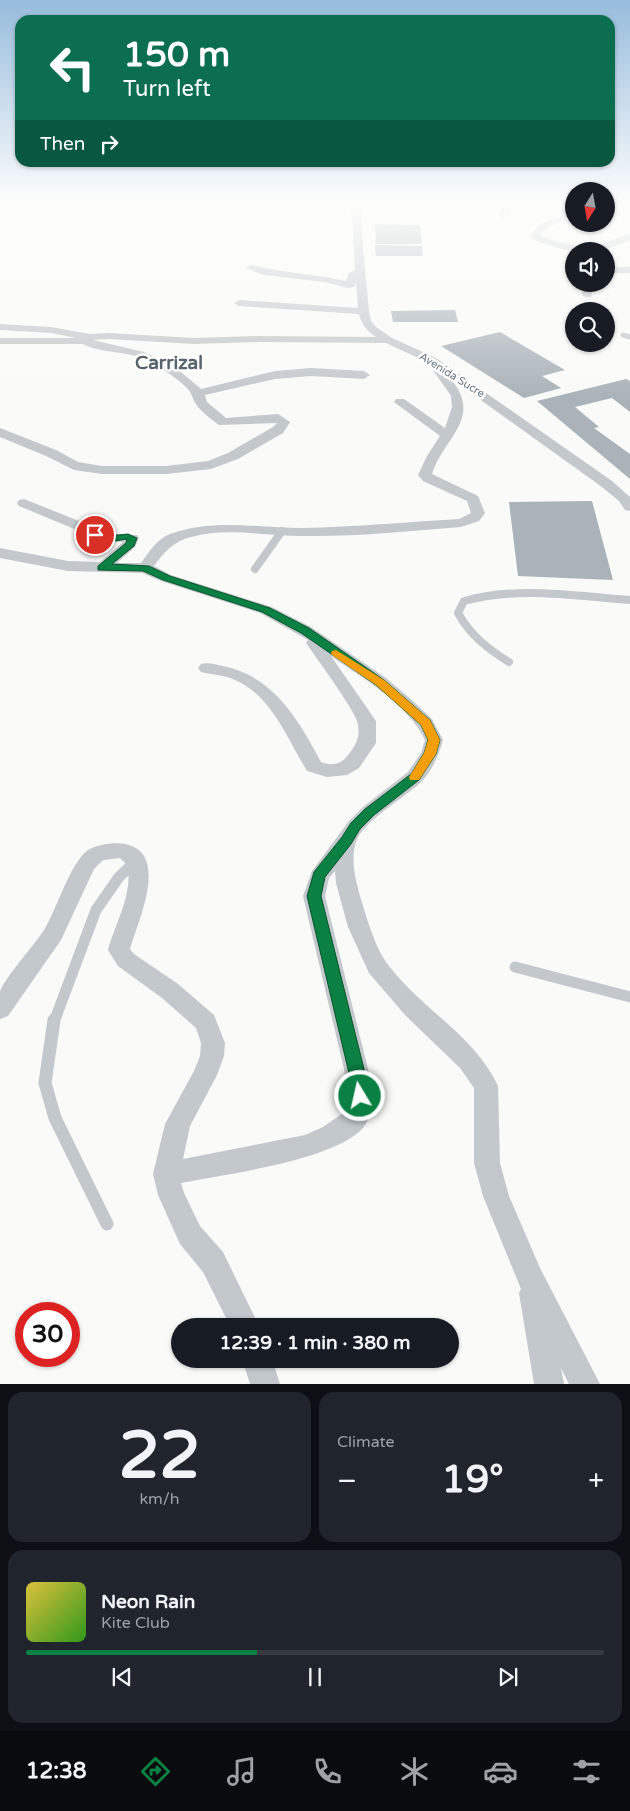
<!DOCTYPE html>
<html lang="en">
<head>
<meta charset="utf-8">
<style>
	:root { --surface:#171b24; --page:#20242c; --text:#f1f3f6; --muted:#9ea1a6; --line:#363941; --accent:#0b8043 }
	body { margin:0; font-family:"Varela Round",sans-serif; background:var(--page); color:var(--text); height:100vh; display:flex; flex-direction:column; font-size:19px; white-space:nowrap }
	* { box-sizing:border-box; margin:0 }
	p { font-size:16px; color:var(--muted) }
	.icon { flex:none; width:28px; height:28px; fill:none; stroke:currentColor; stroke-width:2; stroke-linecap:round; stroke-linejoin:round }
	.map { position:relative; height:1384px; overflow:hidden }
	.sheet { display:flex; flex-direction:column; gap:8px; padding:8px; background:#0d0f14; flex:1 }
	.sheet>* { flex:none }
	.guide { position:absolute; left:15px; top:15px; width:600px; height:152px; border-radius:15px; box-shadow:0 1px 4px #0004; background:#0b6e4f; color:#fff; overflow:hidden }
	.needle { width:32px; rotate:191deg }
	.tools { position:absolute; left:565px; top:182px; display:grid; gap:10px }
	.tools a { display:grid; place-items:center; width:50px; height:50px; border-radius:50%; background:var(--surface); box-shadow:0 1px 4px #0004; font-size:25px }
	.speed { position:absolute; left:15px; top:1302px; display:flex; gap:10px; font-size:25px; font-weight:700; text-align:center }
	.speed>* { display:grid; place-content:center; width:65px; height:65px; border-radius:50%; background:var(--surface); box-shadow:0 1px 4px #0004; line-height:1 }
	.speed .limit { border:8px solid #d22; background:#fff; color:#111 }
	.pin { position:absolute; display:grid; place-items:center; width:42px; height:42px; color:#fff; margin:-21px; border:2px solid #fff; border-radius:50%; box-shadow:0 1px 5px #0007 }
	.me { position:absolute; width:55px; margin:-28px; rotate:351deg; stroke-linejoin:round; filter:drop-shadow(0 0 4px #0008) }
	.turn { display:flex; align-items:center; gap:18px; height:105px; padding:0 25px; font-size:22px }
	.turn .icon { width:65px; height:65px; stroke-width:2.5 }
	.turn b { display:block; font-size:35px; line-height:42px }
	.then { display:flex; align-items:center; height:48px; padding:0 25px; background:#0003; gap:10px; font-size:19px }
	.big { font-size:38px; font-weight:700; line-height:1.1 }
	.sheet .card { flex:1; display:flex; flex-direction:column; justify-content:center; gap:8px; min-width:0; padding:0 18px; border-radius:15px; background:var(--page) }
	.sheet .dial { align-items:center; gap:0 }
	.dial b { font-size:65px; line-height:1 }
	.song { display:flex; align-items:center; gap:15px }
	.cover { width:60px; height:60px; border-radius:8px; background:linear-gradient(135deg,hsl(50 70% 55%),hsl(110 70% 35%)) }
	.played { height:5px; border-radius:2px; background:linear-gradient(90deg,var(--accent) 40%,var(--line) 40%) }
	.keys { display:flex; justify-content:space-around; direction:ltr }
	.heat { display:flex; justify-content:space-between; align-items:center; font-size:28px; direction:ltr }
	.sheet .tiles { flex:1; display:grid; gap:8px; grid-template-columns:1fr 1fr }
	.card:last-child { grid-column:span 2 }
	.trip { position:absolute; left:171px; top:1318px; width:288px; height:50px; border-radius:25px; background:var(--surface); box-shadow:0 1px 4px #0004; font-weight:700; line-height:50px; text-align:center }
	.menu { display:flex; height:80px; justify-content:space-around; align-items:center; background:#090b0e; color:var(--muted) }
	.menu .icon { width:35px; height:35px }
	.menu .selected { color:var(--accent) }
	.menu b { font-size:22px; color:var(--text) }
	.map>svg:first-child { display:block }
	.green { fill:#dadfd7 }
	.building { fill:#aab3b9 }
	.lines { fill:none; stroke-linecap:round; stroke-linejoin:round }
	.service-far4 { stroke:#c3c8cc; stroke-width:5 }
	.service-far3 { stroke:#c3c8cc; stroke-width:6 }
	.service-far2 { stroke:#c3c8cc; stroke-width:8 }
	.service-far1 { stroke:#c3c8cc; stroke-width:11 }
	.service { stroke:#c3c8cc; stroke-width:13 }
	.minor { fill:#c3c8cc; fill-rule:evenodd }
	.route { fill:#0b8043; stroke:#07532c }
	.slow { fill:#f59e0b }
	.labels { text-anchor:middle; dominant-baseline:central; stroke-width:5; stroke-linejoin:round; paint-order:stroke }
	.far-street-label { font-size:11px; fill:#657683; stroke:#fff }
	.far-town-label { font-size:19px; font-weight:bold; fill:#57646e; stroke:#fff }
</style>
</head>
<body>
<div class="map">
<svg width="630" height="1384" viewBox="0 0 630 1384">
	<rect width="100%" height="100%" fill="#fafaf8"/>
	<path class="green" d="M370,203H465C447,215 389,214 370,203Z"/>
	<g class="building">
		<path d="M375,224L420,225L422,244H376Z"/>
		<path d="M375,245L422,246L423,256H376Z"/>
		<path d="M455,310L458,322H393L391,311Z"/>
		<path d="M500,332L565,370L542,376L561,388L524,398L441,346Z"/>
		<path d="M626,379L630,381V412L612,398L575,407L599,427L594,428L630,454V479L537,401Z"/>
		<path d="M592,501L613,580L518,576L509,502Z"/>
	</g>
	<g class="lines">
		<path class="service-far4" d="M623,335L630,337"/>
		<path class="service-far3" d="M0,341H85"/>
		<g class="service-far2">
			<path d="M255,569L282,531"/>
			<path d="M509,662C488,649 470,635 458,613L464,601C518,586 575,596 630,600"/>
		</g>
		<g class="service-far1">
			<path d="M515,967L630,997"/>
			<path d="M54,1022L96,910L119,877L135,862"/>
		</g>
		<path class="service" d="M54,1020L45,1083L55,1118L107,1224"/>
		<g class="minor">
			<path d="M350,203H358L362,217V238L369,311L371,321L376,327L392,338L436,358L612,481L630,497V511L625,510L619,501L602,487L450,378C484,418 444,437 432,474L478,496L485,513L479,521L461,527C408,531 355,537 301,536C265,536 227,527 191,537C174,541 164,552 154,566L171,575L272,607L311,627L386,678L413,701L432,719L443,740C439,755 431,773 420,783C404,798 362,822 356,842C350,860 356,882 361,899C367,919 374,944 386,962C419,1008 474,1034 498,1086L500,1163L509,1196L540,1268L600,1384H569L561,1368L564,1384H534L519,1293L521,1289L483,1196L474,1163V1088L460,1068L405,1015L369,973L348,927L336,883L335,871L329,878L325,896L368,1069C371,1086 375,1114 363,1128C333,1161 225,1174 181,1183L184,1193L200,1226L223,1252L259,1326H230L203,1272L180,1244L158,1195L153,1174L165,1124L194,1071L200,1056L201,1043L196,1028L162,998L118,966L108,950C115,924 134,892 127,865L120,858L103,860L94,869L61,940L8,1016L0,1019C0,1010 0,1000 0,992C2,981 36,943 44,930C57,909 70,863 88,850C98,844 115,842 125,844C171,853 137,923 130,949L134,954L178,984L214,1015L225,1043L224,1056L217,1075L190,1126L183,1159L305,1135L323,1127L343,1113L348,1096L344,1069L303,896L312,871L349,821L363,807L408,772L421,753L425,740C409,705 363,678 331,656L376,721V743L359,768L347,775L327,777L307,771C288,740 271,695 235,680C225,675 212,675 201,672L198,668L201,664C209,662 216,665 223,666C273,676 299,720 321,762C331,766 341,765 348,755C356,745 360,738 358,724C357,713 315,656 306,643L308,640L260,613L161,581L142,573L68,571L0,558V548L68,561L100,562L123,542L95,541L84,533L19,506L17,503L19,500L24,499L94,527L103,534L137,535L139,538L135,547L117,563H141C149,552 157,539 170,534C213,518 258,528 302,528C355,527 407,522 459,519L471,513L467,501L423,481L418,475L427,456L440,436L394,402L396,399H404L445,428L452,407L451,396L447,390L427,362L386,343L259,342L194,344L109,339L93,340L144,352L174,366L201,389L275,371L311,368L364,371L370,375L364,379L311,376L275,379L205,395L207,402L226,418L278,414L290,422L283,433L238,459L211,469L166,474H102L74,470L46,456L0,437V428L56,450L78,462L102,466H166L208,461L228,453L273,427L277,423L219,425C211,419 201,412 196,404C192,398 192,393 187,388C173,374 156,365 138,357C123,351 89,352 79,341L81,339L51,333L0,330V324L51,327L90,334L109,333L194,338L259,336L376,337C367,331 361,324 359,314L239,306L234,303L239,300L358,308L356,282L354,287L348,288L324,282L264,275L246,268L251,265C282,273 315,274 346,281L349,273L355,270L352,217Z"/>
			<path d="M504,203H513L508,216L503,219L498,216Z"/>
			<path d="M574,205C574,228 549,219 540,235L551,240L588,248L630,234V240C619,244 607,250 596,251C580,254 542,247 530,236L540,224L561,216L565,208Z"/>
			<rect x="606" y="267" width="24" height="6"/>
			<path d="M583,284H593L591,297L587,298L582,295Z"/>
			<path d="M242,1359H272L280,1384H250Z"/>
		</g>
	</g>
	<linearGradient id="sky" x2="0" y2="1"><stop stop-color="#96bcdc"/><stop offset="0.51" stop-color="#fdfdfc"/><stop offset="1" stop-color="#fdfdfc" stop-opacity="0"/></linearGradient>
	<rect width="630" height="397" fill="url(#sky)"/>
	<path class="route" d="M95,532L108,536L128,534L137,538L134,546L112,564L149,566L170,576L270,608L309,628L384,680L430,720L440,740L436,754L419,780L374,815L360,829L351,844L325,877L321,896L364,1069L368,1096L366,1101L360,1103L355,1101L348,1069L307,896L314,872L342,837L351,823L365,809L411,774L424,753L428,740L421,725L376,685L301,633L262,612L163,580L143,571L98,570V566L126,543L127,539L108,542L91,537V533Z"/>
	<path class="slow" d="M336,650L384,680L430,720L440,740L436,754L419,780H410L409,777L424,753L428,740L421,725L376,685L332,655L331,653L332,651Z"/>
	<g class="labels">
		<g class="far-street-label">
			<text transform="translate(452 375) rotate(32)">Avenida Sucre</text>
		</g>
		<g class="far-town-label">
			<text x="169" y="363">Carrizal</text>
		</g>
	</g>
</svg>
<div class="tools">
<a><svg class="needle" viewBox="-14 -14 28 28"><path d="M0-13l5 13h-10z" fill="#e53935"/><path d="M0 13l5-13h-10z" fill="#9ea1a6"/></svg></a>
<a><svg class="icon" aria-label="sound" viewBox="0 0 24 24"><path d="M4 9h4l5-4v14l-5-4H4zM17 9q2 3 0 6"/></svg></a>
<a><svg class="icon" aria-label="search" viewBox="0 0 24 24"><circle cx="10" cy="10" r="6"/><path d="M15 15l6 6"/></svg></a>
</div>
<div class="speed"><div class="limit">30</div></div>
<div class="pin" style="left:95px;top:535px;background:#d93025"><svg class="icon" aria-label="arrive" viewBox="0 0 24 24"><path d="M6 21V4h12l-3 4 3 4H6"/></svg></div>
<svg class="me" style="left:360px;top:1096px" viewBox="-20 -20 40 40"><circle r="17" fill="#0b8043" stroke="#fff" stroke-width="3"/><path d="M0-11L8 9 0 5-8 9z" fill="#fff"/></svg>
<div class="trip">12:39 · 1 min · 380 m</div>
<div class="guide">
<div class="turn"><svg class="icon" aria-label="left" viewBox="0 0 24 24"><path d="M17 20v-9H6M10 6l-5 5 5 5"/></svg><div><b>150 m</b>Turn left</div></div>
<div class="then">Then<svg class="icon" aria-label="right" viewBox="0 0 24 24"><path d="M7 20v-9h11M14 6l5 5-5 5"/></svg></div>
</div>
</div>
<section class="sheet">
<div class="tiles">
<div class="card dial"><b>22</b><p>km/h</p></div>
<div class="card"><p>Climate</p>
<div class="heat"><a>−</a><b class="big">19°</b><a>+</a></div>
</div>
<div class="card">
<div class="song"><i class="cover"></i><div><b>Neon Rain</b><p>Kite Club</p></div></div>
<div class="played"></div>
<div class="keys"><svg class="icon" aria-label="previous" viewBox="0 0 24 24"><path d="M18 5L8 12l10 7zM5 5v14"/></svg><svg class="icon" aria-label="pause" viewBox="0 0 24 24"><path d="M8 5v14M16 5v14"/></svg><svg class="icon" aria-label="next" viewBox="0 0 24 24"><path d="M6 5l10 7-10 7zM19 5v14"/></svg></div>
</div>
</div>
</section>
<nav class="menu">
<b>12:38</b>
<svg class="icon selected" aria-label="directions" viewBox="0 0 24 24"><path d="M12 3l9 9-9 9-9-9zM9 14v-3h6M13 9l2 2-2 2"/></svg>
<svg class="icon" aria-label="music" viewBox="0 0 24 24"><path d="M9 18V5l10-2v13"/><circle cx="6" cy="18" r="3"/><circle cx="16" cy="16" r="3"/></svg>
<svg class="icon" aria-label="phone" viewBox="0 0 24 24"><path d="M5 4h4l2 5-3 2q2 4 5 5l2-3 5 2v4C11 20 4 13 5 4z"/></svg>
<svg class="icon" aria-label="climate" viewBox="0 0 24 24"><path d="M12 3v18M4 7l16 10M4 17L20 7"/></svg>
<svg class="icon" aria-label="car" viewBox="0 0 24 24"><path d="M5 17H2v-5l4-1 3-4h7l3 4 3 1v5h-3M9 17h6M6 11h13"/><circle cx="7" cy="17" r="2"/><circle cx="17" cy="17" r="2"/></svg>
<svg class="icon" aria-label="filters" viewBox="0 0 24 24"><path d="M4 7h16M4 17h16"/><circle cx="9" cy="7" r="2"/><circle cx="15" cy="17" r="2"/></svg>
</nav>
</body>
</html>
